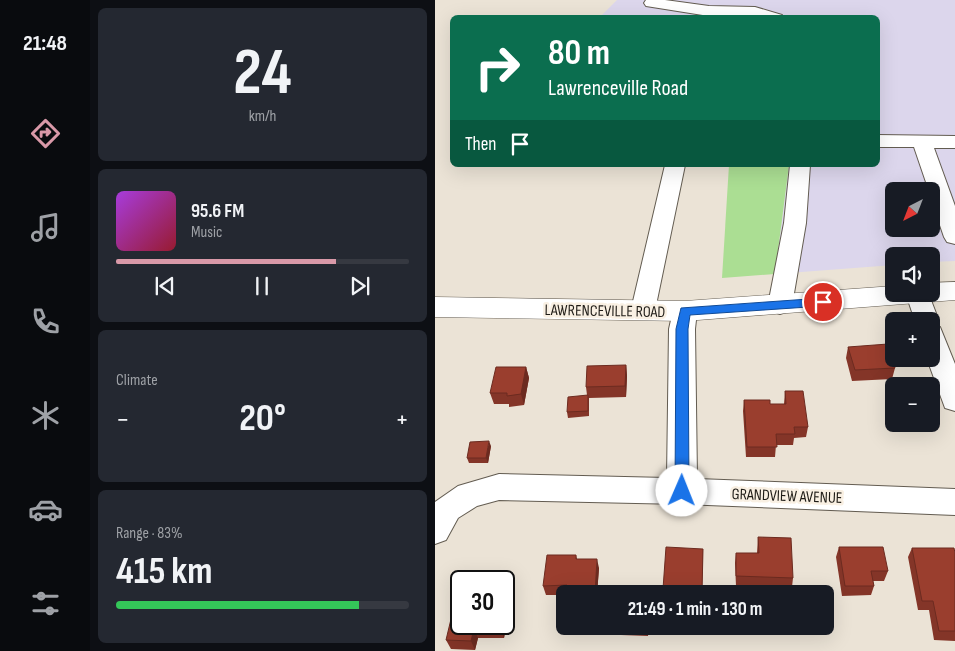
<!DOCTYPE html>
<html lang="en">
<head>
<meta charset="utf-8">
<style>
  body { margin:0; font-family:"Sofia Sans Condensed",sans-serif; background:#242831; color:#f1f3f6; height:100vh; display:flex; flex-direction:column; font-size:19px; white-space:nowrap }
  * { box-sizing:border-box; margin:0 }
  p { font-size:16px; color:#9ea1a6 }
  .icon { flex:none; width:28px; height:28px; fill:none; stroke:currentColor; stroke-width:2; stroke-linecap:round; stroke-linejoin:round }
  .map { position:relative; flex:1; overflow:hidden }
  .side { display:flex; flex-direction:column; gap:8px; padding:8px; background:#0d0f14; width:345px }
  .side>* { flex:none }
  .banner { position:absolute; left:15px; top:15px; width:430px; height:152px; border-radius:8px; box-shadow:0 5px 20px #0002; background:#0b6e4f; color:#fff; overflow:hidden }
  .needle { width:32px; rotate:222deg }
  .fabs { position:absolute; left:450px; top:182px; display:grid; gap:10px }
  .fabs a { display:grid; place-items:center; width:55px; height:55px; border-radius:8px; background:#171b24; box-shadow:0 5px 20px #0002; font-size:25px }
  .speed { position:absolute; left:15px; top:570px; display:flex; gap:10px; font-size:25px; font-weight:700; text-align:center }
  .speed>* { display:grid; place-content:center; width:65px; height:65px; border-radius:50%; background:#171b24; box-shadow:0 5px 20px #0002; line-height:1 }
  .speed .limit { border:2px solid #111; border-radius:8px; background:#fff; color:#111 }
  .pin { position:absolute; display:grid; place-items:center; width:42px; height:42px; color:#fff; margin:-21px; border:2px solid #fff; border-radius:50%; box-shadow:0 1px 5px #0007 }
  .me { position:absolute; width:55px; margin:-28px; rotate:1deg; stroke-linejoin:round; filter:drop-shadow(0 0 4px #0008) }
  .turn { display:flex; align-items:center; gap:18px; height:105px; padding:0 15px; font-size:22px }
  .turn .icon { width:65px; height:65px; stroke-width:2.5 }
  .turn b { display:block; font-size:35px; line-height:42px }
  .then { display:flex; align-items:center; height:48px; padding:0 15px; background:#0003; gap:10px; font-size:19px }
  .big { font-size:38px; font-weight:700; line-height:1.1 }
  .side .tile { flex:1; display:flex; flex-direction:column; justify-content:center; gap:8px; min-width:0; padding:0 18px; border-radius:8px; background:#242831 }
  .side .dial { align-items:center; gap:0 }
  .dial b { font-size:65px; line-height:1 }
  .song { display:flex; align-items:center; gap:15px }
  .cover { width:60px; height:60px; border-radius:8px; background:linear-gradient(135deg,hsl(280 70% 55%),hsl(350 70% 35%)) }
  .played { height:5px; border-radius:2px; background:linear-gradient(90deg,#d999a8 75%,#363941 75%) }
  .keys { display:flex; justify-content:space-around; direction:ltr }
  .heat { display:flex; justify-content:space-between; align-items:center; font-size:28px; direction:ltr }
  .charge { height:8px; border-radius:4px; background:linear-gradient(90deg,#34c759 83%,#363941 0) }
  .trip { position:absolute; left:121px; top:585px; width:278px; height:50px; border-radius:8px; background:#171b24; box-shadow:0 5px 20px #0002; font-weight:700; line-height:50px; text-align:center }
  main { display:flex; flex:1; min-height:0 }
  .tabs { display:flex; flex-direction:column; width:90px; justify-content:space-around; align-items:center; background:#090b0e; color:#9ea1a6 }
  .tabs .icon { width:35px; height:35px }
  .tabs .current { color:#d999a8 }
  .tabs b { font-size:22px; color:#f1f3f6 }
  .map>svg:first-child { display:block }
  .education { fill:#dcd6ec; fill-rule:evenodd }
  .green { fill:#abde93 }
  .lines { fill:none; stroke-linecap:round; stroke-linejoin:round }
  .minor-casing { stroke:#635c51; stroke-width:2 }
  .highway-casing { stroke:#635c51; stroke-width:1 }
  .minor { fill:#fff; fill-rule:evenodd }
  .highway { fill:#fff; fill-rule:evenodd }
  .wall { fill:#843528 }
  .shaded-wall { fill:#6c2b20 }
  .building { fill:#9a3e2e; stroke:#6c2b20 }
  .route { fill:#1a73e8; stroke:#114b97 }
  .labels { text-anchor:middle; stroke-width:5; stroke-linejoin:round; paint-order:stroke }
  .street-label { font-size:16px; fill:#1e1b16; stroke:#f9f0e3 }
</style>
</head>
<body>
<main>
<nav class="tabs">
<b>21:48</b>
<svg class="icon current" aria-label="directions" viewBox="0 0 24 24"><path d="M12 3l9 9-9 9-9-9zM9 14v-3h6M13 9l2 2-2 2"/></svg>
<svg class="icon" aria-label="music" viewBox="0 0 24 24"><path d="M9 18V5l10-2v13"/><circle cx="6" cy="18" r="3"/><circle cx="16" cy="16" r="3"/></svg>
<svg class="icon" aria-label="phone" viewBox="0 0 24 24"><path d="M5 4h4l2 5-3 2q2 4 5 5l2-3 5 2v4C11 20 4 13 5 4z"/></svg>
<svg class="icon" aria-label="climate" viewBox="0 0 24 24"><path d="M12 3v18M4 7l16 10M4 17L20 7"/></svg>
<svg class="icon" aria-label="car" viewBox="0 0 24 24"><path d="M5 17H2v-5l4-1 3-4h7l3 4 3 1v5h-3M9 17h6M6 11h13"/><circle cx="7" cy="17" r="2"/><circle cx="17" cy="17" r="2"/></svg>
<svg class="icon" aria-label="filters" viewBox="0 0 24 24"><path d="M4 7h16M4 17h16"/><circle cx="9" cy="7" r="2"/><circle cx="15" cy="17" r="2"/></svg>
</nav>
<section class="side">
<div class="tile dial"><b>24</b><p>km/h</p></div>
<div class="tile">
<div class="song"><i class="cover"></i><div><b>95.6 FM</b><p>Music</p></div></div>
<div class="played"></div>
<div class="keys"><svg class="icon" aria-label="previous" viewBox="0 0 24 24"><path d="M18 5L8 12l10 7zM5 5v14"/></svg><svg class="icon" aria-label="pause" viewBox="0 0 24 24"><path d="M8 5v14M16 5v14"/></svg><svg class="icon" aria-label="next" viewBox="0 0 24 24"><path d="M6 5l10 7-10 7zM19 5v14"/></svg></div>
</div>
<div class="tile"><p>Climate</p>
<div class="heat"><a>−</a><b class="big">20°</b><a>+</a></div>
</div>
<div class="tile"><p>Range · 83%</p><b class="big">415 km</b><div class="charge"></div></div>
</section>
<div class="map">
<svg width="520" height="651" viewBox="0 0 520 651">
  <rect width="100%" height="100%" fill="#ebe3d6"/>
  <path class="education" d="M182,0H520V261L496,262V256H459V265L340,274L354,165H442V18H164ZM459,191H496V229H459Z"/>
  <path class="green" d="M294,165H354L340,274L287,278Z"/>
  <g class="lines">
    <g class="minor-casing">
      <path id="minor" d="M211,0H230L274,6L320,7L347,15L349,18L274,16L211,6L209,3Z
        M442,135L520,136V148H499L520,206V244L512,242L509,237L496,199V191H494L479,147H442Z
        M230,165H250L220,310L217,316L208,319L199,316L196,310Z
        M355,165H375L371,223L357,305L354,311L345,314L336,311L333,305L349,223Z
        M471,294L494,295L504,321L501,326L505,327L520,364V411L510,408L492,359H496V321H480Z
        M250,302L259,305L262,311L260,329L262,479L520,489V515L247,504L64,500L42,506L23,518L11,540L0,544V502L23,486L64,474L232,478L234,329L238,311L241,305Z"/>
    </g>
    <g class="highway-casing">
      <path id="highway" d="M520,282V300L250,321L0,317V297L250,301L459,286V294H496V283Z"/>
    </g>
    <use href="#minor" class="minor"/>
    <use href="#highway" class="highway"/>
  </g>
  <path class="wall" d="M413,347L460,368L457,379L417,381L411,358Z
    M191,365L192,376L191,397L154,398V416L133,418L132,412L152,395L151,387Z
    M91,367L94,378L89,405L74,407V404H59L55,393Z
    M350,391L373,427L371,437L359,438L358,445H341L340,457H311L308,411L309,400L335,404H349Z
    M56,446L53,463H34L32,458Z
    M323,537L358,578L357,587L301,586L300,563L301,553H322Z
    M404,547L453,571L449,581H438L439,586L436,595L407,596L401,557Z
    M477,548L520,553V641L499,640L494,610H483L473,557Z
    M268,549L267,594H228V589Z
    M141,555L142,559L164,568L162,594H130V595H111L108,586Z
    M72,595L75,605L69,638H43L40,650L16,649L11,640Z
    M214,626L213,636L186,635V631Z"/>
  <path class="shaded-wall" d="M191,365L192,376L191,397L190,386Z
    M91,367L94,378L89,405L86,394Z
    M54,441L56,446L53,463L51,458Z
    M162,559L164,568L162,594H160Z
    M72,595L75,605L69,638L65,629L66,624H69V610Z
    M39,629L43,638L40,650L36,641Z"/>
  <path class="building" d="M453,344L460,368L420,370L413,347Z
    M191,365L190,386L151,387L152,366Z
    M61,367H91L86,394L72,396V393H55Z
    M350,391H368L373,427H359L360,434H341L342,447H312L309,400H335V404H351Z
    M153,395V411L132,412L133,397Z
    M54,441L51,458H32L35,442Z
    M323,537L356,538L358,578L301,576V553H324Z
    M231,547L268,549L267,591L228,589Z
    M404,547H448L453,571H436L439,586H410Z
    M477,548H519L520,553V631H504L498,601H487Z
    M112,555H141V559H162L160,594H131L132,585L108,586Z
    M22,594H26V624H66L65,629H39L36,641L11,640Z
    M69,595H72L69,610Z
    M186,626H213V631H186Z"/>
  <path class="route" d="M388,298L394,302L388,306L255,315L253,329L254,491L252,495L247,497L242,495L240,491L241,329L246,308Z"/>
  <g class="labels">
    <g class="street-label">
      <text transform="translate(170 310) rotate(1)" y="6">LAWRENCEVILLE ROAD</text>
      <text transform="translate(352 495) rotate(2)" y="6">GRANDVIEW AVENUE</text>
    </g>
  </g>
</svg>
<div class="fabs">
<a><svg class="needle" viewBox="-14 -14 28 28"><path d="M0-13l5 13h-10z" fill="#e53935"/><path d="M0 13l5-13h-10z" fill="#9ea1a6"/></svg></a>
<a><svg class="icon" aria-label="sound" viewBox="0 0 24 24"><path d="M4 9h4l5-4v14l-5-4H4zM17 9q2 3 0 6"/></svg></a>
<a>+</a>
<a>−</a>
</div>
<div class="speed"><div class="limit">30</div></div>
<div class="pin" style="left:388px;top:302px;background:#d93025"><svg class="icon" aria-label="arrive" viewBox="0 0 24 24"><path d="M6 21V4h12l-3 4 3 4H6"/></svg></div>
<svg class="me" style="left:247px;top:491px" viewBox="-20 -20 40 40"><circle r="19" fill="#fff"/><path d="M0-13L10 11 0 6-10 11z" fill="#1a73e8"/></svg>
<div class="trip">21:49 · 1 min · 130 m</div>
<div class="banner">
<div class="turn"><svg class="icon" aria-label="right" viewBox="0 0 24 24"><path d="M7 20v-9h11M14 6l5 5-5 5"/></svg><div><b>80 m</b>Lawrenceville Road</div></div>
<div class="then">Then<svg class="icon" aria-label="arrive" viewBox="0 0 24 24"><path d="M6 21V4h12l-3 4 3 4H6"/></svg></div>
</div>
</div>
</main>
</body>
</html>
